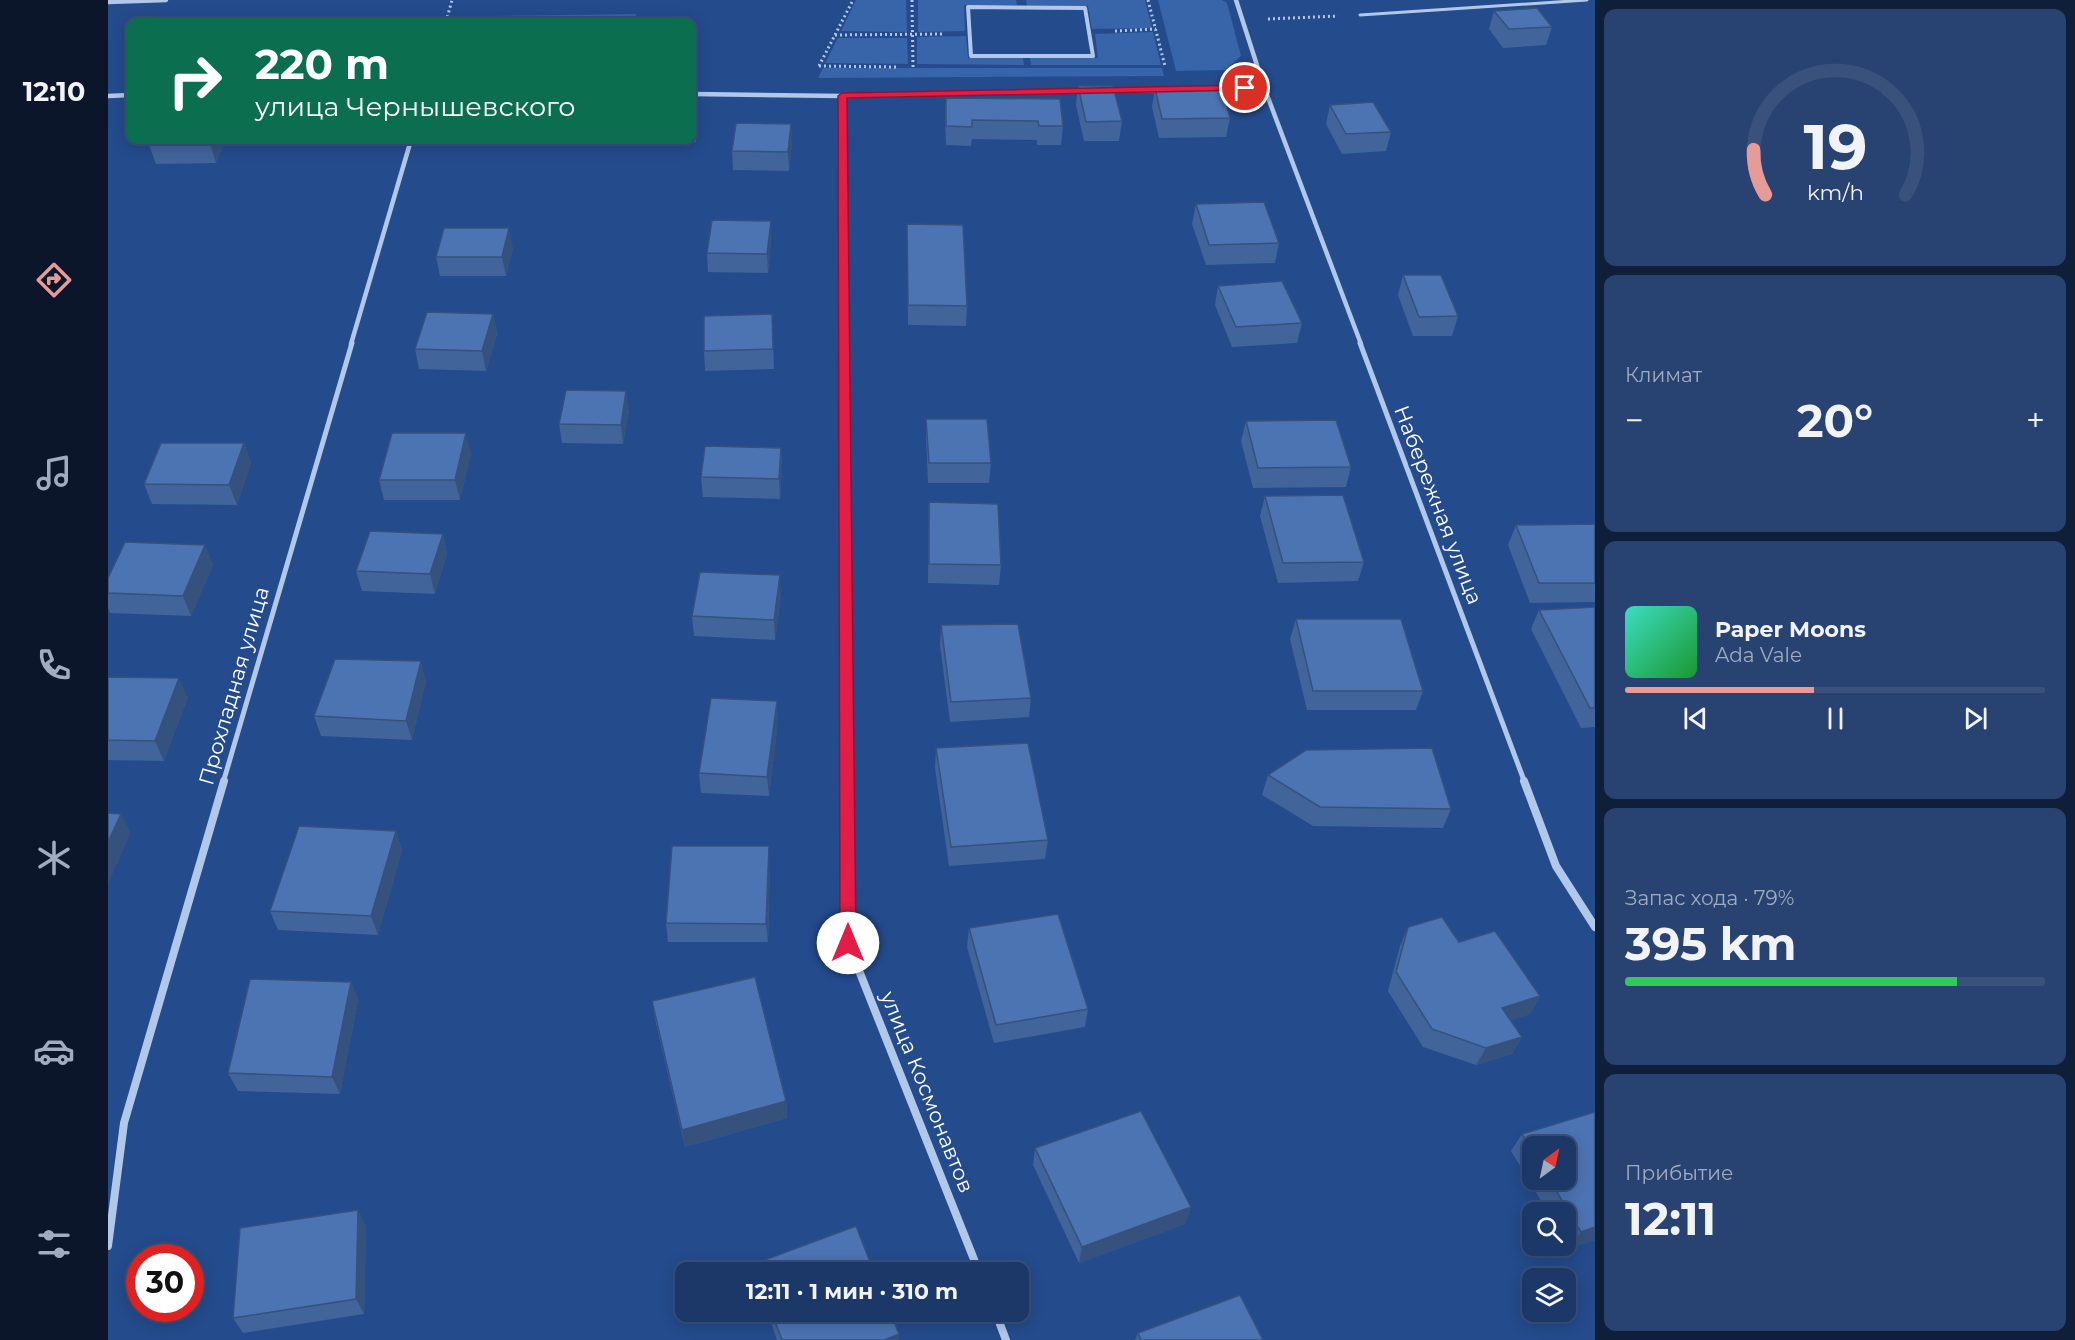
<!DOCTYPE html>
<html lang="ru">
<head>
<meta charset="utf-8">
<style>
  body { margin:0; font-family:Montserrat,sans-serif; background:#284371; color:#f1f3f6; height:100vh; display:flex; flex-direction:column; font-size:22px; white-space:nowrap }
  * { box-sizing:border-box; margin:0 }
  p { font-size:20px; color:#a0acc0 }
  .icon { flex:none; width:33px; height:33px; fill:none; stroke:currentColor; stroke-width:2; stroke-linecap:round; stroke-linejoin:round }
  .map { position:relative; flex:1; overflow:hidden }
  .details { display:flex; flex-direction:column; gap:9px; padding:9px; background:#0f1f3a; width:480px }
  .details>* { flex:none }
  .top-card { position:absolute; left:18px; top:18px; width:570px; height:126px; border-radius:12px; box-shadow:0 3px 15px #0003,0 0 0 2px #39527d; background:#0b6e4f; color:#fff; overflow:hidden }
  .needle { width:39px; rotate:33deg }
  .tools { position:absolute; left:1414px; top:1136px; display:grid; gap:12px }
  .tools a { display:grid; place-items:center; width:54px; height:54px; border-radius:12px; background:#1b3869; box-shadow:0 3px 15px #0003,0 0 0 2px #39527d; font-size:30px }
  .speed { position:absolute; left:18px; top:1244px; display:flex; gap:12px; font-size:30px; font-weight:700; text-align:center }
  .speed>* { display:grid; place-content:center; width:78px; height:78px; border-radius:50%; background:#1b3869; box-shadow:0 3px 15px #0003,0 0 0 2px #39527d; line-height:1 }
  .speed .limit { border:9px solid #d22; background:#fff; color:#111 }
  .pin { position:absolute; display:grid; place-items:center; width:51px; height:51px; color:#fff; margin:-26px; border:3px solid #fff; border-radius:50%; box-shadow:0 2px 6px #0007 }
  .me { position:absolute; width:66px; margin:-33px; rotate:0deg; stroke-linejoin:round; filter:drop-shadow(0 0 4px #0008) }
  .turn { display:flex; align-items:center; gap:21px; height:126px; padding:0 30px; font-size:27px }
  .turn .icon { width:78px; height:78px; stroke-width:2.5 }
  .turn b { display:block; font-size:42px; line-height:51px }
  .big { font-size:45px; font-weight:700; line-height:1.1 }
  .details .tile { flex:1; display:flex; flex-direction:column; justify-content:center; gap:9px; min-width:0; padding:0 21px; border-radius:12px; background:#284371 }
  .details .dial { align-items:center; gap:0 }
  .dial svg { height:156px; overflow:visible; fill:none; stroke:#39527d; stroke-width:7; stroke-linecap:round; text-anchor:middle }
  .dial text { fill:#f1f3f6; stroke:none }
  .song { display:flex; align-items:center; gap:18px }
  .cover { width:72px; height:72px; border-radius:9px; background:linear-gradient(135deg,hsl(170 70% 55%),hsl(130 70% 35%)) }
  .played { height:6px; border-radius:3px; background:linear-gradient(90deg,#e69b98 45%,#39527d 45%) }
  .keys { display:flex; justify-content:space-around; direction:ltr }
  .heat { display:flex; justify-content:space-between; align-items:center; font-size:33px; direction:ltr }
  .charge { height:9px; border-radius:4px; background:linear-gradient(90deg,#34c759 79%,#39527d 0) }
  .trip { position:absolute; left:567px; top:1262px; width:354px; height:60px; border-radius:12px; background:#1b3869; box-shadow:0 3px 15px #0003,0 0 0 2px #39527d; font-weight:700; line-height:60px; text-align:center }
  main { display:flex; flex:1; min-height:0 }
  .tab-bar { display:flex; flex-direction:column; width:108px; justify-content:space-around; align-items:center; background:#0b162a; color:#a0acc0 }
  .tab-bar .icon { width:42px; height:42px }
  .tab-bar .selected { color:#e69b98 }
  .tab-bar b { font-size:27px; color:#f1f3f6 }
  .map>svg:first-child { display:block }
  .green { fill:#3864a9 }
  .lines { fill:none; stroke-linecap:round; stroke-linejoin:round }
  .path { stroke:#b2c8eb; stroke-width:3; stroke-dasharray:2 3; stroke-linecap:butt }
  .service { stroke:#b2c8eb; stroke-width:3 }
  .pedestrian { stroke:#b2c8eb; stroke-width:4 }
  .minor-far2 { stroke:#b2c8eb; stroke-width:4.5 }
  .minor-far1 { stroke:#b2c8eb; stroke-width:5 }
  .minor { stroke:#b2c8eb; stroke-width:8 }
  .wall { fill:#41649a; fill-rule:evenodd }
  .shaded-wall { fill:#35517d }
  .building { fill:#4c74b3; stroke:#35517d; stroke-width:1.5 }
  .route { fill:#e11d48; stroke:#92132f; stroke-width:1.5 }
  .labels { text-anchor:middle; stroke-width:4.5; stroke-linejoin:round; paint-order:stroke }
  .street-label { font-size:21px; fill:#fff; stroke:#244b8c }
</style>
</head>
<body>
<main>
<nav class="tab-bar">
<b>12:10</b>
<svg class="icon selected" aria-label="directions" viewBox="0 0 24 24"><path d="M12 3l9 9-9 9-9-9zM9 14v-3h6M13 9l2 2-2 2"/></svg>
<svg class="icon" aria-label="music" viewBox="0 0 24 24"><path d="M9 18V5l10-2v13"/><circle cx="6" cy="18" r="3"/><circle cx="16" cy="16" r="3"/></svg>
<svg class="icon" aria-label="phone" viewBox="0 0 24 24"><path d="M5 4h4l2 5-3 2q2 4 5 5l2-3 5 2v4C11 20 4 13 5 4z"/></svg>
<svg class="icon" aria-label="climate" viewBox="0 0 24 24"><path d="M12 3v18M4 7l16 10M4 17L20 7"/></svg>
<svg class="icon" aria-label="car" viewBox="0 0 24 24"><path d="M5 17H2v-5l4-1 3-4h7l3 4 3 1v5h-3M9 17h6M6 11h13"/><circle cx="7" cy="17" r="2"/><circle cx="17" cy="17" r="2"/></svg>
<svg class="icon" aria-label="filters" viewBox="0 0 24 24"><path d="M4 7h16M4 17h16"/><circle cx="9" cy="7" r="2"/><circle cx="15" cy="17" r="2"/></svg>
</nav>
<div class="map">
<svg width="1487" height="1340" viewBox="0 0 1487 1340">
  <rect width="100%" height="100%" fill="#244b8c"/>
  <path class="green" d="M748,0H798L799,32L733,31Z
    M810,0H908L909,5H856L857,31L810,32Z
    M918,0H1037L1044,28L984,29L980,6H919Z
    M1050,0H1114L1119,3L1133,56L1117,70L1068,71Z
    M528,14L527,22H372L373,16Z
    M1045,32L1053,65H923L922,58H990L987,34Z
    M858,36L860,58H915L916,65L809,64V37Z
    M730,38H799L800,64L717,63Z
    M715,68H1054L1056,76L710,78Z"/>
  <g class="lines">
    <path class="path" d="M804,0L805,67
      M1040,0L1057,66
      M1160,19L1230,16
      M338,22L344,0
      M1007,31L1048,29
      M727,35L837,34
      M711,66L789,67
      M711,66L745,0"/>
    <path class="service" d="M1252,15L1479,0"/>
    <path class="pedestrian" d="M860,7L977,8L985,56H863Z"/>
    <path class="minor-far2" d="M1128,0L1156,87L1253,344
      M0,2L58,0
      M1106,89L1156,87
      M998,91L1054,90
      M584,94L734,96L976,91
      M0,96L22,95
      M734,96L736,344
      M243,344L303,140"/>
    <path class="minor-far1" d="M736,343L739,783
      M1252,343L1417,783
      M115,783L244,343"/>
    <path class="minor" d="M739,781L740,943L871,1272
      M1416,781L1448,866L1487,927
      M0,1246L16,1123L116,781
      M887,1311L898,1340"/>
  </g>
  <path class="wall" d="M1386,11L1444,27L1438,45L1395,48L1381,29Z
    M970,86L1014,121L1011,141H976L968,105Z
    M1047,88L1122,118L1118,137L1051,138L1044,107Z
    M584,98L588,117V142L493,145V140H584Z
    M838,98L955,126L953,145H929V140L864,139L863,146L838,145L837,117Z
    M1222,105L1283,132L1278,151L1234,154L1218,124Z
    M117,140L108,163L48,164L41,145Z
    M356,140H420L419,143L356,142Z
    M684,143L681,171L625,170L624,151Z
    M1088,204L1171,243L1167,263L1098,265L1084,224Z
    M663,221V240L660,273L600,272L599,253Z
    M799,224L859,306L858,326L800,325Z
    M405,248L398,276H332L328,257Z
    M1295,275L1350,316L1344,336H1305L1290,295Z
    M1110,286L1194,323L1189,343L1124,347L1107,305Z
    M385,314L389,334L378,371L311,369L307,349Z
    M664,314L666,369L597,371L596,351Z
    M521,410L515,444L454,443L451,424Z
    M818,419L883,463L881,483H820L818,439Z
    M1138,421L1243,467L1238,487L1145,488L1133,441Z
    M136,443L143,463L129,505L44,504L36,484Z
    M673,448L674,468L672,499L595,497L593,477Z
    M363,453L352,500H276L271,480Z
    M1157,496L1256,562L1250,581L1170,583L1152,516Z
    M821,502L893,565L891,585L820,583Z
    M1487,524V602L1422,603L1400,545L1408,525Z
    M335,534L339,554L327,594L254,591L248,571Z
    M97,545L105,565L83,616L2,613L0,608V578Z
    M673,595L667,640L586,636L584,616Z
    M1487,607V727L1473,728L1423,629L1431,610Z
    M1188,619L1315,691L1308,710H1199L1182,639Z
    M833,625L923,698L921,717L842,722L832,645Z
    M0,677L80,697L56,761L0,760Z
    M318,681L304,740L213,736L206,716Z
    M670,721L661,796L593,793L591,773Z
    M828,748L940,840L937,859L841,866L827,768Z
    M1160,775L1343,809L1335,828L1205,826L1154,795Z
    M288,831L294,850L270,935L170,930L162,911Z
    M662,865L660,942H560L558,923Z
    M1300,927L1351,942L1432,996L1422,1014L1403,1020L1414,1037L1404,1054L1368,1065L1315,1047L1280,991L1292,946Z
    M861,928L980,1009L977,1027L886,1043L859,947Z
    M243,982L250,1000L232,1094L130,1091L120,1073Z
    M544,1001L678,1101L679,1118L577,1147L547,1019Z
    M1487,1112V1240L1462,1248L1458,1242V1212H1440L1403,1151L1414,1134ZM1425,1146H1458V1179H1425Z
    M927,1148L1083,1207L1077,1224L971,1263L925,1165Z
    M250,1210L258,1227L256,1314L135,1333L125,1318Z
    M659,1311H782L791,1340H669Z
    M1030,1333L1155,1340H1027Z"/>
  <path class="shaded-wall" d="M586,98L588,117V142L587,123Z
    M683,124L684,143L681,171L680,152Z
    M104,140H117L108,163L102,143Z
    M663,221V240L660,273L659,254Z
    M401,228L405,248L398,276L394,257Z
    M385,314L389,334L378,371L374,351Z
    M518,391L521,410L515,444L513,425Z
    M358,433L363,453L352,500L347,480Z
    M136,443L143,463L129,505L121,485Z
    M673,448L674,468L672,499L671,479Z
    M335,534L339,554L327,594L322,574Z
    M97,545L105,565L83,616L75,596Z
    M672,575L673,595L667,640L666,620Z
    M313,661L318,681L304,740L298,721Z
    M71,678L80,697L56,761L47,741Z
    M669,701L670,721L661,796L659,777Z
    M13,814L23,833L0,884V842Z
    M288,831L294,850L270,935L263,916Z
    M661,846L662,865L660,942L658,924Z
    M243,982L250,1000L232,1094L224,1077Z
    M1432,996L1422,1014L1385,1026L1394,1008Z
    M1414,1037L1404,1054L1368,1065L1378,1048Z
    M678,1101L679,1118L577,1147L574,1130Z
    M1083,1207L1077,1224L971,1263L974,1247Z
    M250,1210L258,1227L256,1314L248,1299Z
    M1487,1227V1240L1462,1248L1473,1232Z
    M791,1334V1340H776Z"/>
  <path class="building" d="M1429,8L1444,27L1401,29L1386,11Z
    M970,86H1005L1014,121L978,122Z
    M1047,88H1114L1122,118L1054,119Z
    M584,98H586L587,123H584Z
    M838,98L952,99L955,126H931L930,121L864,120V127L838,126Z
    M1265,102L1283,132L1238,134L1222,105Z
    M628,123L683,124L680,152L624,151Z
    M43,140H104L102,143L41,145Z
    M1156,202L1171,243L1101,245L1088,204Z
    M604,220L663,221L659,254L599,253Z
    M799,224L855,225L859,306L800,305Z
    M336,228H401L394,257H328Z
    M1295,275H1333L1350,316L1311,317Z
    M1174,281L1194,323L1128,327L1110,286Z
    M319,312L385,314L374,351L307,349Z
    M664,314L665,349L596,351V316Z
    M458,390L518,391L513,425L451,424Z
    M818,419H879L883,463H821Z
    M1228,420L1243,467L1150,468L1138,421Z
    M284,433H358L347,480H271Z
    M53,443H136L121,485L36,484Z
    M597,446L673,448L671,479L593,477Z
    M1235,495L1256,562L1175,563L1157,496Z
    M821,502L890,504L893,565L821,564Z
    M1487,524V583H1431L1408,525Z
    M262,531L335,534L322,574L248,571Z
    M17,542L97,545L75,596L0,593V578Z
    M592,572L672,575L666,620L584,616Z
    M1487,607V708H1482L1431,610Z
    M1188,619H1293L1315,691H1205Z
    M910,624L923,698L843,702L833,625Z
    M227,659L313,661L298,721L206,716Z
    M0,677L71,678L47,741L0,740Z
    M603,698L669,701L659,777L591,773Z
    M920,743L940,840L843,847L828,748Z
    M1324,748L1343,809L1212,807L1160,775L1198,750Z
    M0,813L13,814L0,842Z
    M191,826L288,831L263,916L162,911Z
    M564,846H661L658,924L558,923Z
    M950,914L980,1009L888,1025L861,928Z
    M1334,917L1351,942L1387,931L1432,996L1394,1008L1414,1037L1378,1048L1324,1029L1288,972L1300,927Z
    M647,977L678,1101L574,1130L544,1001Z
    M142,979L243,982L224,1077L120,1073Z
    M1033,1111L1083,1207L974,1247L927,1148Z
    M1487,1112V1227L1473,1232L1441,1179H1458V1146H1425V1153L1414,1134Z
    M250,1210L248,1299L125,1318L132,1228Z
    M748,1226L766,1272H649L646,1264Z
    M1132,1295L1155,1340H1033L1030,1333Z
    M663,1311H782L791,1334L776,1340H674Z"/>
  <path class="route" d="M1137,85L1141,88L1140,90L739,98L748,943L745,947L740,949L734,947L732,943L730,96L734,93Z"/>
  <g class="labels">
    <g class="street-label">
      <text transform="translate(1330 505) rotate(69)" y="7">Набережная улица</text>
      <text transform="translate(126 686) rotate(-74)" y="7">Прохладная улица</text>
      <text transform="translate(819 1092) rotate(68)" y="7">улица Космонавтов</text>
    </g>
  </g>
</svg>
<div class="tools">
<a><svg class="needle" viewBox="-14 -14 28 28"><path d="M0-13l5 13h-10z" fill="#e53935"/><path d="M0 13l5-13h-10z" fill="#a0acc0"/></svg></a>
<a><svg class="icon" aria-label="search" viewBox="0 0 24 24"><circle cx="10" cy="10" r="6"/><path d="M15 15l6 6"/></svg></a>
<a><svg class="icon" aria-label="layers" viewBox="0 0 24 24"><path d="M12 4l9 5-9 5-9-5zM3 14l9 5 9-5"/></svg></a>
</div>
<div class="speed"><div class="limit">30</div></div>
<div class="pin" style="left:1137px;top:88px;background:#d93025"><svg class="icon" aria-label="arrive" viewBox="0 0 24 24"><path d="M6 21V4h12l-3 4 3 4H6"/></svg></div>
<svg class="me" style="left:740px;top:943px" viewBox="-20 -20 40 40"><circle r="19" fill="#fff"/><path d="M0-13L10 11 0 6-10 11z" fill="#e11d48"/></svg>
<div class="trip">12:11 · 1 мин · 310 m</div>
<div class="top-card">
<div class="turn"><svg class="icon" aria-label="right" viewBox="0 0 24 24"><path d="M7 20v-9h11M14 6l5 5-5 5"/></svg><div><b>220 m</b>улица Чернышевского</div></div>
</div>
</div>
<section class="details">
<div class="tile dial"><svg viewBox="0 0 100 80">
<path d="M14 69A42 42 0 1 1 86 69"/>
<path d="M14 69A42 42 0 0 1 8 46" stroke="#e69b98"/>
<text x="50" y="56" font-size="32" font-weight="700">19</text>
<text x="50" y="72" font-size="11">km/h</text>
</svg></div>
<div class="tile"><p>Климат</p>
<div class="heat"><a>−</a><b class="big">20°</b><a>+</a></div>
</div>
<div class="tile">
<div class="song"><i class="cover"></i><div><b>Paper Moons</b><p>Ada Vale</p></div></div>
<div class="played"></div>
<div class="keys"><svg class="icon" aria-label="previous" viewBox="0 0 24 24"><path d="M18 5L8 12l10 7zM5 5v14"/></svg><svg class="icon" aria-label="pause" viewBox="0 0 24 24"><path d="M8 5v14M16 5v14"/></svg><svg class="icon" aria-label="next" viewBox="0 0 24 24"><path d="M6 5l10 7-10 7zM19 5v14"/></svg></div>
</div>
<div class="tile"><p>Запас хода · 79%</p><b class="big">395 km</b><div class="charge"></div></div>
<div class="tile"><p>Прибытие</p><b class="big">12:11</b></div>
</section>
</main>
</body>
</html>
